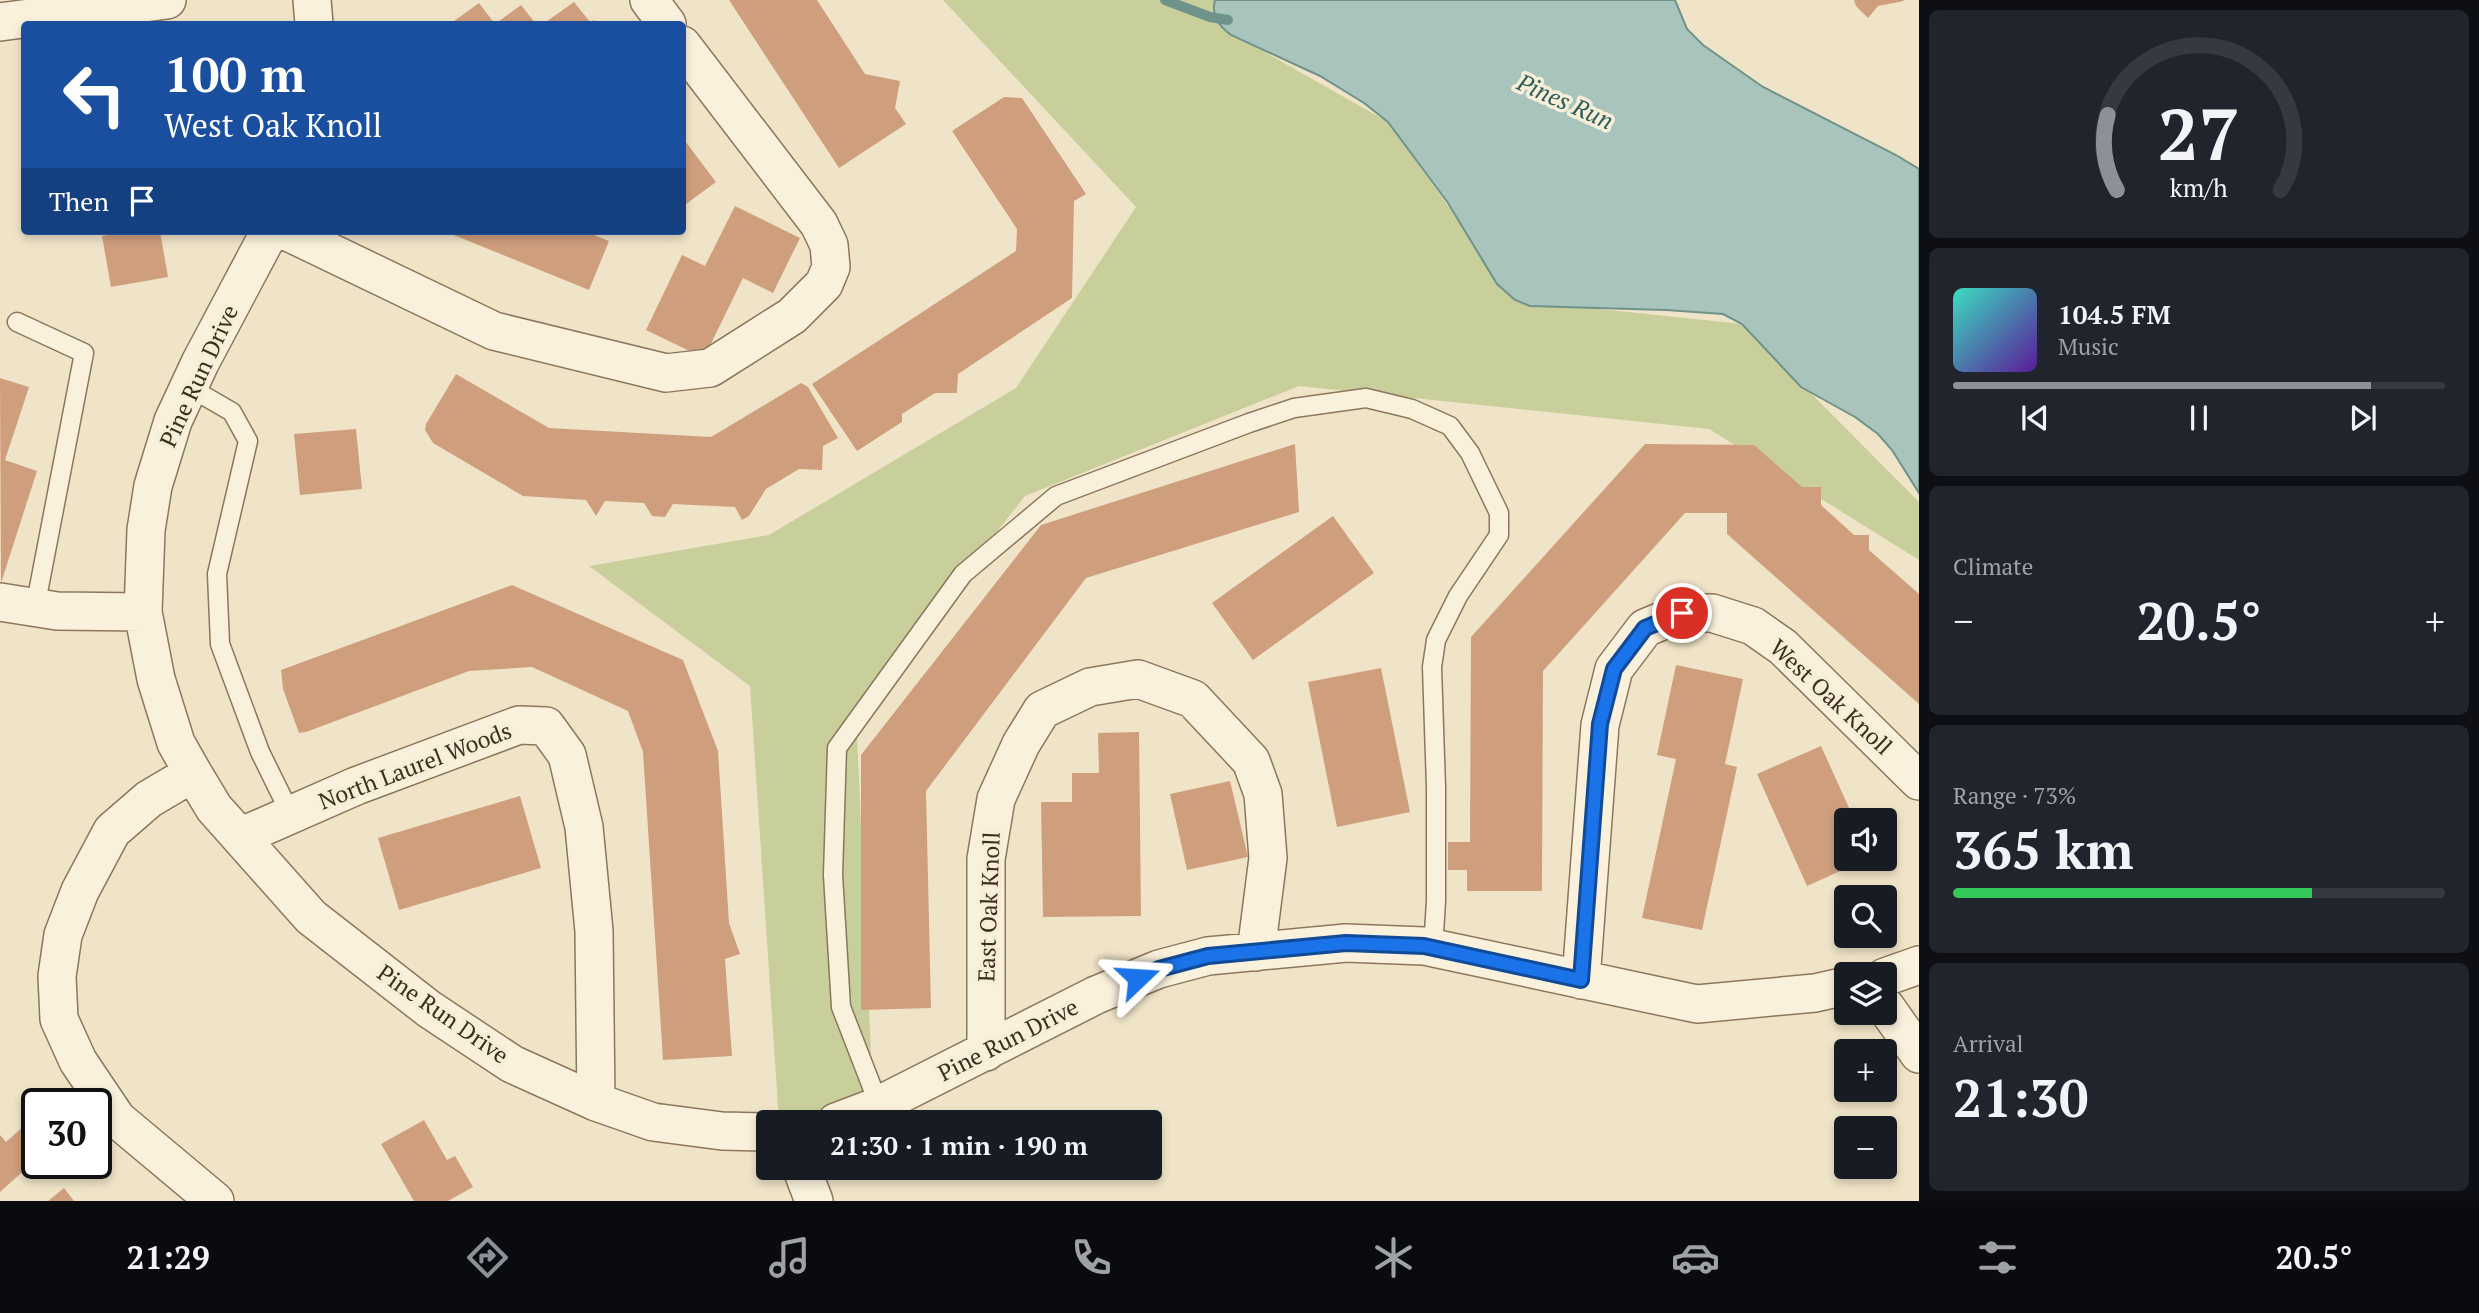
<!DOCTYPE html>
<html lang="en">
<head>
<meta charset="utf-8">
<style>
  body { margin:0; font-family:"PT Serif",serif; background:#20242c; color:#f1f3f6; height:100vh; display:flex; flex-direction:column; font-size:26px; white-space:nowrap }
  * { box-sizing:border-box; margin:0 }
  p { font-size:23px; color:#9ea1a6 }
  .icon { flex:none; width:38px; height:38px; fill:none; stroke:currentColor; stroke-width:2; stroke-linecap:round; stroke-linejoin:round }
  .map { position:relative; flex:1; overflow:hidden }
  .drawer { display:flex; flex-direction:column; gap:10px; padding:10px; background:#0d0f14; width:560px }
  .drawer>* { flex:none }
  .top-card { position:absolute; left:21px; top:21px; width:665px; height:214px; border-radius:7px; box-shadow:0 4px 10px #0003; background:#1a4fa0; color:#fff; overflow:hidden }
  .fabs { position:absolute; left:1834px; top:808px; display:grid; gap:14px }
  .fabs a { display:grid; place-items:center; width:63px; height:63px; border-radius:7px; background:#171b24; box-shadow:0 4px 10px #0003; font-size:35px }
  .speed { position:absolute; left:21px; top:1088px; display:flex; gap:14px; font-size:35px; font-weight:700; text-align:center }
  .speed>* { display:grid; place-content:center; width:91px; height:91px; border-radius:50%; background:#171b24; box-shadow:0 4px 10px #0003; line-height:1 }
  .speed .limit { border:4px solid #111; border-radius:10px; background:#fff; color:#111 }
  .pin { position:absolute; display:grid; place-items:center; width:60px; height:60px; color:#fff; margin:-30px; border:4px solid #fff; border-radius:50%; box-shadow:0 2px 7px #0007 }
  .me { position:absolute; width:77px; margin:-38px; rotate:70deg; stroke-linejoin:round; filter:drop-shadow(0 0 5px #0008) }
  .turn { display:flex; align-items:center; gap:24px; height:147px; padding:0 28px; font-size:32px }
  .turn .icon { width:91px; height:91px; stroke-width:2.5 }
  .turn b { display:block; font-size:49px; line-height:60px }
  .then { display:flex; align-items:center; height:66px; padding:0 28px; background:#0003; gap:14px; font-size:26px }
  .big { font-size:52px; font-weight:800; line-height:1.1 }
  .drawer .tile { flex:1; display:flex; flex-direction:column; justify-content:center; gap:10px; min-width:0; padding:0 24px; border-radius:10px; background:#20242c }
  .drawer .dial { align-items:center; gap:0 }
  .dial svg { height:182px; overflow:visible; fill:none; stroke:#363941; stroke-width:7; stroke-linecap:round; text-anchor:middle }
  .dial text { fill:#f1f3f6; stroke:none }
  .song { display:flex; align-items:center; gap:21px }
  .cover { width:84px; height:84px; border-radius:10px; background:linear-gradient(135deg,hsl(170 70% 55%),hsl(270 70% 35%)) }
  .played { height:7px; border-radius:4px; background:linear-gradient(90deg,#8c9099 85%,#363941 85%) }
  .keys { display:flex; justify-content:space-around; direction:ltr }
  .heat { display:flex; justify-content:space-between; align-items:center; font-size:38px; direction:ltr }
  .charge { height:10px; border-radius:5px; background:linear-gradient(90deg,#34c759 73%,#363941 0) }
  .trip { position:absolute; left:756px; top:1110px; width:406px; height:70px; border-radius:7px; background:#171b24; box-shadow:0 4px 10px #0003; font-weight:800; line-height:70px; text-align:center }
  .dock { display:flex; height:112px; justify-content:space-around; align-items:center; background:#090b0e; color:#9ea1a6 }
  .dock .icon { width:49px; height:49px }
  .dock .current { color:#8c9099 }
  .dock b { font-size:32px; color:#f1f3f6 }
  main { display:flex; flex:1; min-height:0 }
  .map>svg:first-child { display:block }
  .green { fill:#c9cf9b }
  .water { fill:#a9c4bc; stroke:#6f938a; stroke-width:2 }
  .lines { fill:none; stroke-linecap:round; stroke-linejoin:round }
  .stream { stroke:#6f938a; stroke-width:10 }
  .building { fill:#cf9f7d }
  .lane-casing { stroke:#8d765c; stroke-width:21 }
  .street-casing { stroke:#8d765c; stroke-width:40 }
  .lane { stroke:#faf1dc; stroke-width:18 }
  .street { stroke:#faf1dc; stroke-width:37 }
  .route-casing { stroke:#114b97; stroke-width:18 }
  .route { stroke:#1a73e8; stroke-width:12 }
  .labels { text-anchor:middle; stroke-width:7; stroke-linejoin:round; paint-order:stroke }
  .street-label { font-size:23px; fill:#3d2e20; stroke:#f7eed8 }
  .water-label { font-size:24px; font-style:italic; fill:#2f5d5a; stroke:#f7eed8 }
</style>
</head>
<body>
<main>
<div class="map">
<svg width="1919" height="1201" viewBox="0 0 1919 1201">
  <rect width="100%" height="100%" fill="#f0e4c8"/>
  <path class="green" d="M943,0H1272L1219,26L1388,122L1515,300L1742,324L1919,502V560L1709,429L1299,386L1025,496L856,711L873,1100L779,1122L750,686L589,566L769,535L1016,388L1136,207Z"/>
  <path class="water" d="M1215,0H1675L1687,29L1703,45L1763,87L1896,155L1919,169V493L1892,450L1878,434L1855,417L1801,387L1742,324L1723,314L1666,310L1530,306L1515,300L1497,284L1448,203L1388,122L1364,103L1320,76L1231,35C1218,25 1211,16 1215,0Z"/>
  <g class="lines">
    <path class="stream" d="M1165,0L1210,17L1228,20"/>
  </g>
  <path class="building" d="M729,0H817L865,74L900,81L895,108L906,124L839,168Z
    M1854,0H1903L1904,1L1878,6L1868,18L1856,6Z
    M574,2L590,22L594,20L597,24H543Z
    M479,3L495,24H450Z
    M521,5L536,24H495Z
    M1004,97L1022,98L1086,194L1074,201L1072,298L958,374L957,393H935L902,414V422L857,451L812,384L1016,251L1017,229L952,131Z
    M682,137L716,182L682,207Z
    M735,206L800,238L773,293L743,278L704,358L646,330L682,255L705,266Z
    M133,231H160L168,277L111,287L102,236Z
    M444,231H584L609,241L589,290Z
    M456,374L549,428L711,437L801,383L808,387L838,438L823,446L822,470L799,469L766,489L749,516L742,520L735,507L673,504L665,517L652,516L644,503L605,501L596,516L586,500L523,496L433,443L425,430L426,424Z
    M0,378L29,387L5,460L37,471L1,583Z
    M356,429L362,489L300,495L294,434Z
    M1295,444L1299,512L1086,578L926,791L931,1008L861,1010V755L1041,525Z
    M1645,444L1754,445L1802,487H1821V505L1854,535H1869V550L1919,594V704L1727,534V513H1685L1543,671L1542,891H1467V870H1448V842H1470L1471,637Z
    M1333,516L1374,573L1253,660L1212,603Z
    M512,585L683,660L718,751L729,923L740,954L725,959L732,1056L663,1060L643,752L628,711L532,667L469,671L306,732L299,733L283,689L281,670Z
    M1676,665L1743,679L1725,764L1737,767L1702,930L1642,918L1676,759L1657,755Z
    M1381,668L1410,812L1337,827L1308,682Z
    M1139,732L1141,916L1043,917L1041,802H1072V773H1099L1098,733Z
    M1821,746L1855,821H1846V859H1867L1807,886L1757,774Z
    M1230,781L1248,857L1187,870L1170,794Z
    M520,796L541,868L399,910L378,838Z
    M424,1120L447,1160L455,1156L473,1187L448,1201H414L381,1144Z
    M25,1125L37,1138V1159L0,1192V1135L6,1142Z
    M64,1188L74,1201H48Z"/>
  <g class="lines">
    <g class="lane-casing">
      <path id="lane" d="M17,322L84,353L35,608
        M189,387L232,412L248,441L217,574L220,644L260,752L291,815
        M879,1105L841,1007L833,875L837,748L963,574L1056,496L1249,423L1294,408L1366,398L1412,409L1450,426L1470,453L1499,513V535L1458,596L1436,640L1432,667L1436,787V901L1433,949"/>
    </g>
    <g class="street-casing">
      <path id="street" d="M312,0L314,24
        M649,0L667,24
        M0,22L167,0
        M270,231L200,363L173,421L153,486L146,530L143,612L156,679L176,743L193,773L214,808L311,917L429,1009L512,1064L596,1102L653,1122L722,1131L768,1132
        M286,231L494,331L666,373L710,368L792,316L824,284L831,267L829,245L819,224L682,45
        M0,602L57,611L143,612
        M193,773L149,799L112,831L80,891L63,935L57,976L59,1019L78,1061L117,1119L215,1201
        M240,837L356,786L519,725L546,726L567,755L584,827L594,931L596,1102
        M1885,977L1919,965
        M1581,980L1600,725L1614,669L1645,628L1681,613H1712L1753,626L1783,647L1919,781
        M1885,1006L1919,1054
        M986,1052V859L996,799L1021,744L1042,710L1090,687L1138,679L1193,699L1251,761L1263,794L1268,858L1256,952
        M836,1122L873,1108L1096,995L1159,969L1208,956L1346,943L1424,946L1697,1004L1815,993L1846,986
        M801,1167L814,1201"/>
    </g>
    <use href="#lane" class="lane"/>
    <use href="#street" class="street"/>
  </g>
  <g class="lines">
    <g class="route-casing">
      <path id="route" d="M1138,978L1159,969L1208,956L1346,943L1424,946L1581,980L1600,724L1614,669L1645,628L1682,613"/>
    </g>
    <use href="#route" class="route"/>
  </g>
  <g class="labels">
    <g class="street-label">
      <text transform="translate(199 376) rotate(-65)" y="8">Pine Run Drive</text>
      <text transform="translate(1831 697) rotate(43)" y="8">West Oak Knoll</text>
      <text transform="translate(415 766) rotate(-21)" y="8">North Laurel Woods</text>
      <text transform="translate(989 907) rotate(-88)" y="8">East Oak Knoll</text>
      <text transform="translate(443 1014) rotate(35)" y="8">Pine Run Drive</text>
      <text transform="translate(1008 1040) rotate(-27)" y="8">Pine Run Drive</text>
    </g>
    <g class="water-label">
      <text transform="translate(1565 102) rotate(24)" y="8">Pines Run</text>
    </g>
  </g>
</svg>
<div class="fabs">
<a><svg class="icon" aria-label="sound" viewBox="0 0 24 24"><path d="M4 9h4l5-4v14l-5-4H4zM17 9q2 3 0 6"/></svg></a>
<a><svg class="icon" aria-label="search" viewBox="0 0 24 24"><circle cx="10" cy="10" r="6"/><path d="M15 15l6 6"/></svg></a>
<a><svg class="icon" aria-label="layers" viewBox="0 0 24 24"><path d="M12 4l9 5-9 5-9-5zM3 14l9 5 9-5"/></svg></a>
<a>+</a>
<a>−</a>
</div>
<div class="speed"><div class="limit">30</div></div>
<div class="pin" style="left:1682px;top:613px;background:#d93025"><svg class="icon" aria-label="arrive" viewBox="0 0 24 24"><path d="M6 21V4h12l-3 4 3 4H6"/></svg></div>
<svg class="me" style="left:1138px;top:978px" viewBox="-20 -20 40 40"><path d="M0-17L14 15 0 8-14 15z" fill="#1a73e8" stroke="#fff" stroke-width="4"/></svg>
<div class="trip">21:30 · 1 min · 190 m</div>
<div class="top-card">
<div class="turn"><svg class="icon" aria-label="left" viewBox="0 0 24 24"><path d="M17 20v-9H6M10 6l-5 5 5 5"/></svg><div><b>100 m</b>West Oak Knoll</div></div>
<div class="then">Then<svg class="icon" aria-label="arrive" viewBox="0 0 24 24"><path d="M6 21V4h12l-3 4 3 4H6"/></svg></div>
</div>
</div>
<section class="drawer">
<div class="tile dial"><svg viewBox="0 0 100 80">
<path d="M14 69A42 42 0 1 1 86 69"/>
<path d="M14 69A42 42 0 0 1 10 36" stroke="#8c9099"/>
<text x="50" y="56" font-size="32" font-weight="700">27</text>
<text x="50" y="72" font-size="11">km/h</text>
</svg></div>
<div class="tile">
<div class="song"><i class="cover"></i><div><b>104.5 FM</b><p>Music</p></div></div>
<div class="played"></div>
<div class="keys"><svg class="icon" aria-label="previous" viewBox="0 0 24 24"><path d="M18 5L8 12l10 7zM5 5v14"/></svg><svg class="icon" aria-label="pause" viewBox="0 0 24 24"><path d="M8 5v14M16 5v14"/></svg><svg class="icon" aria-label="next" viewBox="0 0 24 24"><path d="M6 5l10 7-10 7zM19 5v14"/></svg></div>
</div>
<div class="tile"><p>Climate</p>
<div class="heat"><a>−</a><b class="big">20.5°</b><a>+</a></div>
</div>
<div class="tile"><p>Range · 73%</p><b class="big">365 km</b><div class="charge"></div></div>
<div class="tile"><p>Arrival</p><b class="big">21:30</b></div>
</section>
</main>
<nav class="dock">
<b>21:29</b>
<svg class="icon current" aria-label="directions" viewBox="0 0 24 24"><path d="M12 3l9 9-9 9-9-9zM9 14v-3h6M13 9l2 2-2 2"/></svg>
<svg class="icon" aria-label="music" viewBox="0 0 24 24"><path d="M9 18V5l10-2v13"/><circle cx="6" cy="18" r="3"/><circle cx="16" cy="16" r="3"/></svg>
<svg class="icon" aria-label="phone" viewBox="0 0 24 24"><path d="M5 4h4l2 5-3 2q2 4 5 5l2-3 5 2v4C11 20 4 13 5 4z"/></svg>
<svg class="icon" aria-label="climate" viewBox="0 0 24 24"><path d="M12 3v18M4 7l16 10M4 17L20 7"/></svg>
<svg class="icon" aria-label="car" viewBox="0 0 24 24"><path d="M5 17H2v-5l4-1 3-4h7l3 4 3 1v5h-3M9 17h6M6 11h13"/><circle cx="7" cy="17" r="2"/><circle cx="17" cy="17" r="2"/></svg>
<svg class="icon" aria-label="filters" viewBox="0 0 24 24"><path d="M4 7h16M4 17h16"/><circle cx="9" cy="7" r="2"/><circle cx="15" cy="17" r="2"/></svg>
<b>20.5°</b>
</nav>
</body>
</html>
